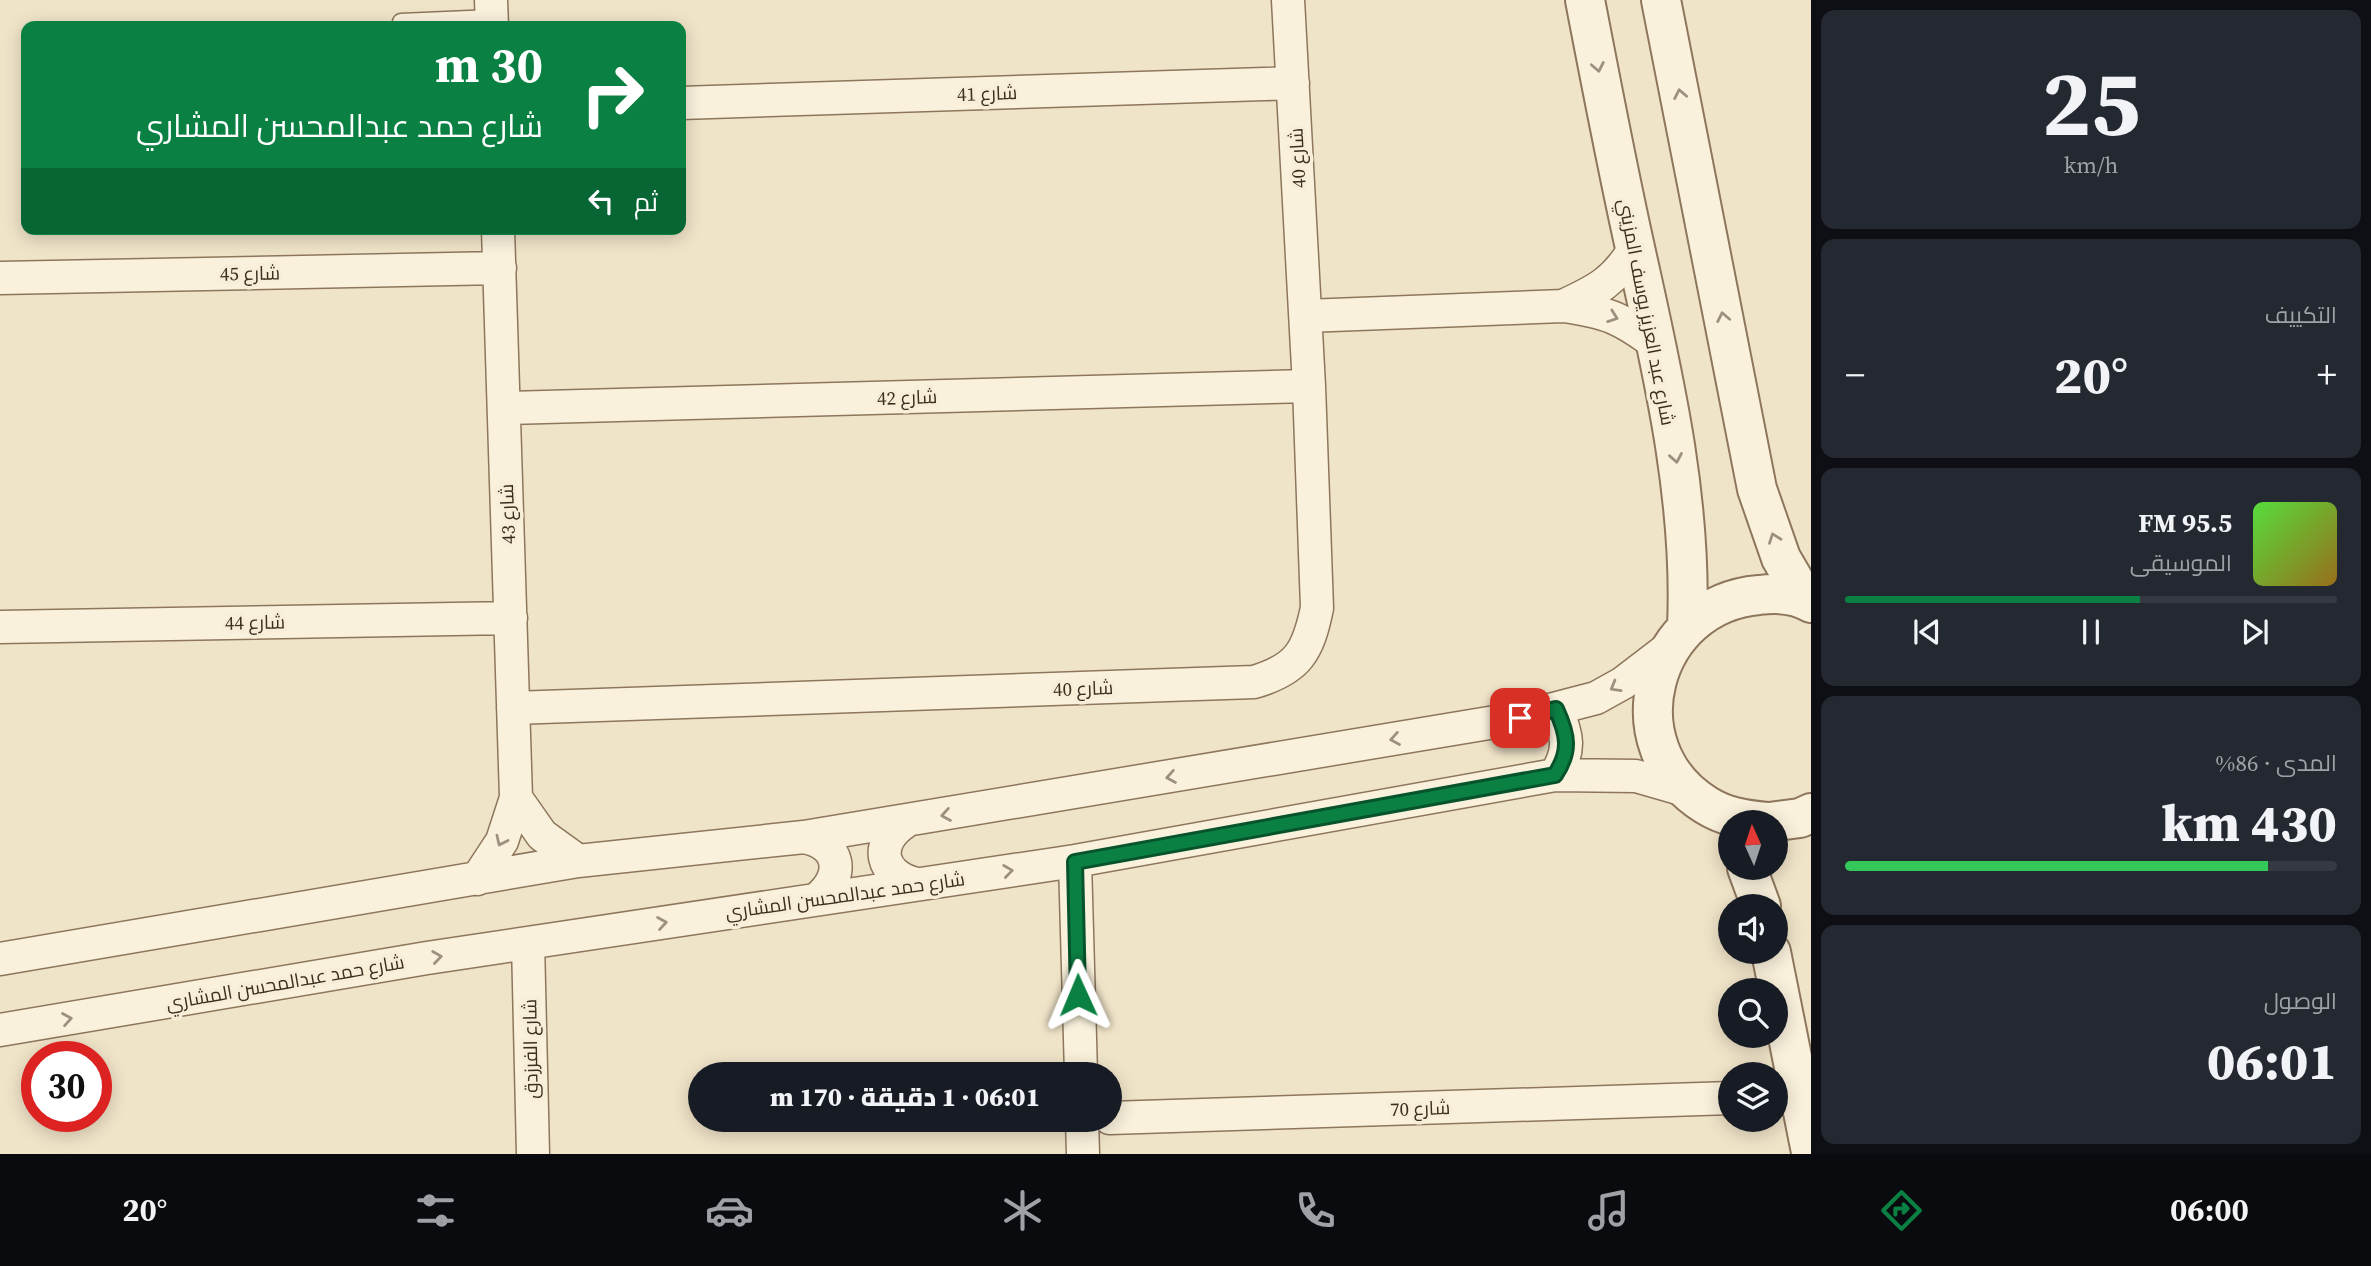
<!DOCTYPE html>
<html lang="ar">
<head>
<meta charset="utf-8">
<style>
  body { margin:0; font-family:"Source Serif 4",Cairo,serif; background:#242831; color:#f1f3f6; direction:rtl; height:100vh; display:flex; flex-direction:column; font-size:26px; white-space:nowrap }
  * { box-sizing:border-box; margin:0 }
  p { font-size:23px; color:#9ea1a6 }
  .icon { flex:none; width:38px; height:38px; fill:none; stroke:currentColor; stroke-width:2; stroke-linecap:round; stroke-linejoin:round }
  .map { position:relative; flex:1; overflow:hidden; direction:ltr }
  .panel { display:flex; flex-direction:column; gap:10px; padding:10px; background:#0d0f14; width:560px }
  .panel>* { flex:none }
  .hud { position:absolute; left:21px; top:21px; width:665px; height:214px; border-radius:14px; box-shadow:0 4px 18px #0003; direction:rtl; background:#0b8043; color:#fff; overflow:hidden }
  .needle { width:46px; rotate:357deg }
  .tools { position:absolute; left:1718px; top:810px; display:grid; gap:14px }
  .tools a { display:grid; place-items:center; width:70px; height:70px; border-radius:50%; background:#171b24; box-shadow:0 4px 18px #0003; font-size:35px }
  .speed { position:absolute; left:21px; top:1041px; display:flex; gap:14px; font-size:35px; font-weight:700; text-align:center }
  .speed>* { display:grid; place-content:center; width:91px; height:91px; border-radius:50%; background:#171b24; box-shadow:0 4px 18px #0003; line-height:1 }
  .speed .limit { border:10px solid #d22; background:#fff; color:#111 }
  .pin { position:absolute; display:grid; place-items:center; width:60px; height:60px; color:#fff; margin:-30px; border-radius:14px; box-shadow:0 4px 10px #0006 }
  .me { position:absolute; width:77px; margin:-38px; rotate:359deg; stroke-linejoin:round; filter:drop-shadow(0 0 5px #0008) }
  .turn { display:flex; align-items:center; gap:24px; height:147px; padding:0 28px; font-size:32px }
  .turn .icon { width:91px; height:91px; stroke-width:2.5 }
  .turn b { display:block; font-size:49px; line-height:60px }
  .then { display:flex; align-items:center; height:66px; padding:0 28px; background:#0003; gap:14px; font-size:26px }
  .big { font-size:52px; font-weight:800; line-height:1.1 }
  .panel .card { flex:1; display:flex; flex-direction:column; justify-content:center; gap:10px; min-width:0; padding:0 24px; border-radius:14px; background:#242831 }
  .panel .dial { align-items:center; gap:0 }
  .dial b { font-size:91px; line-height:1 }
  .song { display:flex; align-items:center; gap:21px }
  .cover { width:84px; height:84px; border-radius:10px; background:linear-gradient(135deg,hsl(110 70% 55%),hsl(40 70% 35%)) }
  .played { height:7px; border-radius:4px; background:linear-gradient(90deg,#0b8043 60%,#363941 60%) }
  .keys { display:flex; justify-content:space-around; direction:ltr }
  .heat { display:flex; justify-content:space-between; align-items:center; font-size:38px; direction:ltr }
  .charge { height:10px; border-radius:5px; background:linear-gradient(90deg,#34c759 86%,#363941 0) }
  .trip { position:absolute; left:688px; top:1062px; width:434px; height:70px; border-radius:35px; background:#171b24; box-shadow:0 4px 18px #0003; font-weight:800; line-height:70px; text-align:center; direction:rtl }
  .tab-bar { display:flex; height:112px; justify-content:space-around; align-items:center; background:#090b0e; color:#9ea1a6 }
  .tab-bar .icon { width:49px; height:49px }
  .tab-bar .selected { color:#0b8043 }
  .tab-bar b { font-size:32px; color:#f1f3f6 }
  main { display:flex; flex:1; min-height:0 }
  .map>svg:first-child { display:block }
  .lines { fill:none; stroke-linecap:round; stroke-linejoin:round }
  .service-casing { stroke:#8d765c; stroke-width:19 }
  .minor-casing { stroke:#8d765c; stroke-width:35 }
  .tertiary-casing { stroke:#8d765c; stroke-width:42 }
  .service { stroke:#faf1dc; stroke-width:16 }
  .minor { stroke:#faf1dc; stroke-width:32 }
  .tertiary { stroke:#faf1dc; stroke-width:38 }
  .oneway { stroke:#9c907e }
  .route-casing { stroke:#07532c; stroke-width:18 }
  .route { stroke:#0b8043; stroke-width:12 }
  .labels { text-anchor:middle; stroke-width:7; stroke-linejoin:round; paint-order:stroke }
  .street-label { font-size:19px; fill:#3d2e20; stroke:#f7eed8 }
</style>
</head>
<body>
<main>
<section class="panel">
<div class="card dial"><b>25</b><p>km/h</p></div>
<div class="card"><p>التكييف</p>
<div class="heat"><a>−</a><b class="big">20°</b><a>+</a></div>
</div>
<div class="card">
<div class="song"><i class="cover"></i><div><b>95.5 FM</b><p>الموسيقى</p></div></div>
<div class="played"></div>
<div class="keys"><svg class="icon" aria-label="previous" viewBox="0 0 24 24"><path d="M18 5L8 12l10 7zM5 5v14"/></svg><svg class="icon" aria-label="pause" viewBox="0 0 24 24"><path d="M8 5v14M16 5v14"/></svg><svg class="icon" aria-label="next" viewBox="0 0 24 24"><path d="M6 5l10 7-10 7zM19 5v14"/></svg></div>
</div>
<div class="card"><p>المدى · 86%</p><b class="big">430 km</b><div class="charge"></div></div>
<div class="card"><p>الوصول</p><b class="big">06:01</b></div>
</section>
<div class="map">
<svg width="1811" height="1154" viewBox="0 0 1811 1154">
  <rect width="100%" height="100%" fill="#f0e4c8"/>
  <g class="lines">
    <g class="service-casing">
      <path id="service" d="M401,22L492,18"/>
    </g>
    <g class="minor-casing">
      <path id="minor" d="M491,0L492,26
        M681,103L1293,83
        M0,278L500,268
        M1563,306C1598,290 1615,281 1635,248
        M1306,316L1563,306C1607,312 1621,318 1656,344
        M504,408L1309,386
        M0,627L511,618
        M513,708L1254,682C1298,669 1308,652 1317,608L1309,386L1288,0
        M1555,775C1571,751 1568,735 1556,709
        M516,798L542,835L578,861
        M905,822C873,843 880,876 917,884
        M804,837C840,844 846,875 818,898
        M1075,861L1081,1074
        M477,879L502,841L516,798L498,229
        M528,943L533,1154
        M0,959L578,861L804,837L1519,718L1596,698L1623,683L1670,647
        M0,1030L427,958L1075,861L1555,775L1636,776L1688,791
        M1110,1118L1731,1098
        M1082,1120L1083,1154"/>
    </g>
    <g class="tertiary-casing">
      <path id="tertiary" d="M1585,0C1600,78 1615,156 1632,234C1660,362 1693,494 1687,626
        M1661,0L1757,489L1781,558L1805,599
        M1767,822C1745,820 1725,817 1706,805C1612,746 1651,604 1759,595C1776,593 1796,594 1811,603
        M1769,822L1800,818L1811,813
        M1747,868L1761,906
        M1771,952L1811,1152"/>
    </g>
    <use href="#service" class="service"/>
    <use href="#minor" class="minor"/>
    <use href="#tertiary" class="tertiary"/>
  </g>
  <defs><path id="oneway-chevron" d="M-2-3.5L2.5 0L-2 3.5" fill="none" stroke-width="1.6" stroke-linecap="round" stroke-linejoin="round" transform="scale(1.75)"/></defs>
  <g class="oneway">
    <use href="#oneway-chevron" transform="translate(1598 67) rotate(79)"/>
    <use href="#oneway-chevron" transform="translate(1680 94) rotate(-101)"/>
    <use href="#oneway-chevron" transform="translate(1613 317) rotate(20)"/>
    <use href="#oneway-chevron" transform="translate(1723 317) rotate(-101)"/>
    <use href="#oneway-chevron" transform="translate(1676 458) rotate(80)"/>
    <use href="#oneway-chevron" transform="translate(1774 538) rotate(-110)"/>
    <use href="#oneway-chevron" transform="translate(1615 687) rotate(150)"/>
    <use href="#oneway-chevron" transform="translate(1395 739) rotate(170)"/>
    <use href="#oneway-chevron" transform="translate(1171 777) rotate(170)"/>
    <use href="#oneway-chevron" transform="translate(946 815) rotate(170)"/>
    <use href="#oneway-chevron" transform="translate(501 841) rotate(115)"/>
    <use href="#oneway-chevron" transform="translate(1008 871) rotate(-8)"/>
    <use href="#oneway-chevron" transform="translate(662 923) rotate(-9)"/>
    <use href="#oneway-chevron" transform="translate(437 957) rotate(-8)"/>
    <use href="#oneway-chevron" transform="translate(67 1019) rotate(-10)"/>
  </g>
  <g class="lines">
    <g class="route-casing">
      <path id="route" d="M1078,995L1075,862L1555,775C1571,751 1568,735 1556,709L1520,718"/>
    </g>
    <use href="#route" class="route"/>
  </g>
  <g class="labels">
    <g class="street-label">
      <text transform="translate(987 93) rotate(-2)" y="7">شارع 41</text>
      <text transform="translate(1297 158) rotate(-93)" y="7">شارع 40</text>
      <text transform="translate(250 273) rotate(-1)" y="7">شارع 45</text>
      <text transform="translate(1647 312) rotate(79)" y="7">شارع عبد العزيز يوسف المزيني</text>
      <text transform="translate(907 397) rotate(-2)" y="7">شارع 42</text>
      <text transform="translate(507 514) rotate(-92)" y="7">شارع 43</text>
      <text transform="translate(255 622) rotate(-1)" y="7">شارع 44</text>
      <text transform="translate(1083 688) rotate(-2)" y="7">شارع 40</text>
      <text transform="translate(845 895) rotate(-8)" y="7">شارع حمد عبدالمحسن المشاري</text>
      <text transform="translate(285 982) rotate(-10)" y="7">شارع حمد عبدالمحسن المشاري</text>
      <text transform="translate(530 1049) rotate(-91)" y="7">شارع الفرزدق</text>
      <text transform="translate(1420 1108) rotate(-2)" y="7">شارع 70</text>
    </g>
  </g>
</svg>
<div class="tools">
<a><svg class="needle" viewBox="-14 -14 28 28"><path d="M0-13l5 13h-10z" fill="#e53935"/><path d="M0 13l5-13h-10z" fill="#9ea1a6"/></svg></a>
<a><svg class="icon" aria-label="sound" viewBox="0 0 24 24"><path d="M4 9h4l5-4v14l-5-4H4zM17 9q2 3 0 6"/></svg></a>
<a><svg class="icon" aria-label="search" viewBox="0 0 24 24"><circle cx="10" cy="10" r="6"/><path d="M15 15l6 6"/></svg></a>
<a><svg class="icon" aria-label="layers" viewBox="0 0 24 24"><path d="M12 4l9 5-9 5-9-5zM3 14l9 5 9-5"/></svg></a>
</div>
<div class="speed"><div class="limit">30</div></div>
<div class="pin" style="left:1520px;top:718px;background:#d93025"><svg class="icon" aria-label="arrive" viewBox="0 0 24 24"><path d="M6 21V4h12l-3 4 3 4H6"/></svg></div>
<svg class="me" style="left:1078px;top:995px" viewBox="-20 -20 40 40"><path d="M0-17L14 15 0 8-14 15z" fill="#0b8043" stroke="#fff" stroke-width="4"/></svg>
<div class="trip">06:01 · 1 دقيقة · 170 m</div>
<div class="hud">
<div class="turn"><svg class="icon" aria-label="right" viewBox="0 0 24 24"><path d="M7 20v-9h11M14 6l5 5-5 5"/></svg><div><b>30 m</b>شارع حمد عبدالمحسن المشاري</div></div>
<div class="then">ثم<svg class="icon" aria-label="left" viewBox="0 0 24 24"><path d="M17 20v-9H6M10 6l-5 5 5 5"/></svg></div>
</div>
</div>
</main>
<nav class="tab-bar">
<b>06:00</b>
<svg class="icon selected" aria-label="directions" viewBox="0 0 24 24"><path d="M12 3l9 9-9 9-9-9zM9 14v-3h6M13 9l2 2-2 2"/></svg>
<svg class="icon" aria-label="music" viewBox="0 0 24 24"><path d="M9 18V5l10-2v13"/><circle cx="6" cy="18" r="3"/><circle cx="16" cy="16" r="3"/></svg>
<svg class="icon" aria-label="phone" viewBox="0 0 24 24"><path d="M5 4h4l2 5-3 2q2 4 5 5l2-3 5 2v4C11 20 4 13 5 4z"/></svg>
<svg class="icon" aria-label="climate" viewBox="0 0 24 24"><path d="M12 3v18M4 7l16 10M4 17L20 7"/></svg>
<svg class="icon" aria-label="car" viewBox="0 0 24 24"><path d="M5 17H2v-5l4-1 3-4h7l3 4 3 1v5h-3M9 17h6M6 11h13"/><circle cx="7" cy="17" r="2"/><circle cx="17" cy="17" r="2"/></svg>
<svg class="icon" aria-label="filters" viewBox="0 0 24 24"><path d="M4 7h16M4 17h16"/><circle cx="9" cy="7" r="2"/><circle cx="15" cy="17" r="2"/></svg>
<b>20°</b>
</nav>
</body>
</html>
